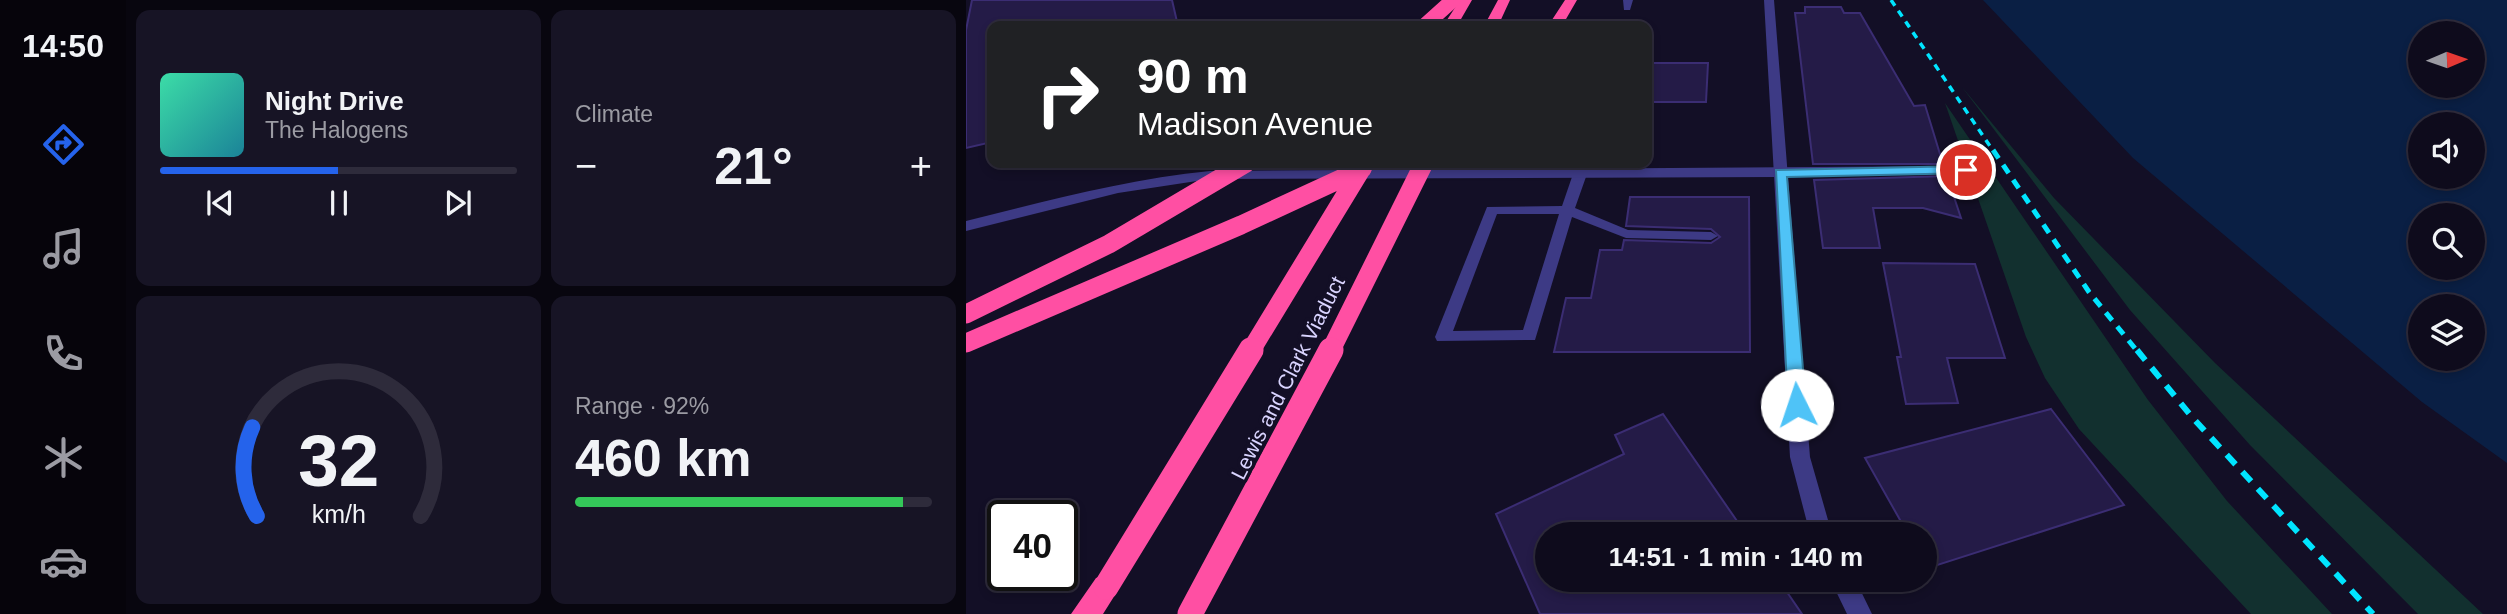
<!DOCTYPE html>
<html lang="en">
<head>
<meta charset="utf-8">
<style>
  body { margin:0; font-family:Helvetica,sans-serif; background:#171425; color:#f1f3f6; height:100vh; display:flex; flex-direction:column; font-size:26px; white-space:nowrap }
  * { box-sizing:border-box; margin:0 }
  p { font-size:23px; color:#9b9ba3 }
  .icon { flex:none; width:38px; height:38px; fill:none; stroke:currentColor; stroke-width:2; stroke-linecap:round; stroke-linejoin:round }
  .map { position:relative; flex:1; overflow:hidden }
  .side { display:flex; flex-direction:column; gap:10px; padding:10px; background:#08060f; width:840px }
  .side>* { flex:none }
  .hud { position:absolute; left:21px; top:21px; width:665px; height:147px; border-radius:14px; box-shadow:0 4px 10px #0003,0 0 0 2px #2e2b3b; background:#202124; color:#fff; overflow:hidden }
  .needle { width:46px; rotate:88deg }
  .fabs { position:absolute; left:1442px; top:21px; display:grid; gap:14px }
  .fabs a { display:grid; place-items:center; width:77px; height:77px; border-radius:50%; background:#0e0b1c; box-shadow:0 4px 10px #0003,0 0 0 2px #2e2b3b; font-size:35px }
  .speed { position:absolute; left:21px; top:500px; display:flex; gap:14px; font-size:35px; font-weight:700; text-align:center }
  .speed>* { display:grid; place-content:center; width:91px; height:91px; border-radius:50%; background:#0e0b1c; box-shadow:0 4px 10px #0003,0 0 0 2px #2e2b3b; line-height:1 }
  .speed .limit { border:4px solid #111; border-radius:10px; background:#fff; color:#111 }
  .pin { position:absolute; display:grid; place-items:center; width:60px; height:60px; color:#fff; margin:-30px; border:4px solid #fff; border-radius:50%; box-shadow:0 2px 7px #0007 }
  .me { position:absolute; width:77px; margin:-38px; rotate:356deg; stroke-linejoin:round; filter:drop-shadow(0 0 5px #0008) }
  .turn { display:flex; align-items:center; gap:24px; height:147px; padding:0 35px; font-size:32px }
  .turn .icon { width:91px; height:91px; stroke-width:2.5 }
  .turn b { display:block; font-size:49px; line-height:60px }
  .big { font-size:52px; font-weight:800; line-height:1.1 }
  .side .card { flex:1; display:flex; flex-direction:column; justify-content:center; gap:10px; min-width:0; padding:0 24px; border-radius:14px; background:#171425 }
  .side .dial { align-items:center; gap:0 }
  .dial svg { height:182px; overflow:visible; fill:none; stroke:#2e2b3b; stroke-width:7; stroke-linecap:round; text-anchor:middle }
  .dial text { fill:#f1f3f6; stroke:none }
  .song { display:flex; align-items:center; gap:21px }
  .cover { width:84px; height:84px; border-radius:10px; background:linear-gradient(135deg,hsl(160 70% 55%),hsl(190 70% 35%)) }
  .played { height:7px; border-radius:4px; background:linear-gradient(90deg,#2563eb 50%,#2e2b3b 50%) }
  .keys { display:flex; justify-content:space-around; direction:ltr }
  .heat { display:flex; justify-content:space-between; align-items:center; font-size:38px; direction:ltr }
  .charge { height:10px; border-radius:5px; background:linear-gradient(90deg,#34c759 92%,#2e2b3b 0) }
  .side .tiles { flex:1; display:grid; gap:10px; grid-template-columns:repeat(2,1fr) }
  .trip { position:absolute; left:569px; top:522px; width:402px; height:70px; border-radius:35px; background:#0e0b1c; box-shadow:0 4px 10px #0003,0 0 0 2px #2e2b3b; font-weight:800; line-height:70px; text-align:center }
  main { display:flex; flex:1; min-height:0 }
  .tab-bar { display:flex; flex-direction:column; width:126px; justify-content:space-around; align-items:center; background:#06040b; color:#9b9ba3 }
  .tab-bar .icon { width:49px; height:49px }
  .tab-bar .active { color:#2563eb }
  .tab-bar b { font-size:32px; color:#f1f3f6 }
  .map>svg:first-child { display:block }
  .green { fill:#12302f }
  .water { fill:#0a1f44; fill-rule:evenodd }
  .building { fill:#241b47; stroke:#3b2d73; stroke-width:2 }
  .lines { fill:none; stroke-linecap:round; stroke-linejoin:round }
  .service { fill:#3d3a85; fill-rule:evenodd }
  .minor { fill:#3d3a85; fill-rule:evenodd }
  .tertiary { fill:#3d3a85; fill-rule:evenodd }
  .motorway { fill:#ff4fa3; fill-rule:evenodd }
  .rail-far2 { stroke:#00e5ff; stroke-width:3.5; stroke-dasharray:7 6; stroke-linecap:butt }
  .rail-far1 { stroke:#00e5ff; stroke-width:5; stroke-dasharray:10 8; stroke-linecap:butt }
  .rail { stroke:#00e5ff; stroke-width:6; stroke-dasharray:13 10; stroke-linecap:butt }
  .motorway-bridge-far2 { stroke:#ff4fa3; stroke-width:15 }
  .motorway-bridge-far1 { stroke:#ff4fa3; stroke-width:19 }
  .motorway-bridge { stroke:#ff4fa3; stroke-width:25 }
  .route { fill:#4fc3f7; stroke:#337fa1; stroke-width:2 }
  .labels { text-anchor:middle; stroke-width:7; stroke-linejoin:round; paint-order:stroke }
  .street-label { font-size:21px; fill:#d9d4ff; stroke:#130f26 }
</style>
</head>
<body>
<main>
<nav class="tab-bar">
<b>14:50</b>
<svg class="icon active" aria-label="directions" viewBox="0 0 24 24"><path d="M12 3l9 9-9 9-9-9zM9 14v-3h6M13 9l2 2-2 2"/></svg>
<svg class="icon" aria-label="music" viewBox="0 0 24 24"><path d="M9 18V5l10-2v13"/><circle cx="6" cy="18" r="3"/><circle cx="16" cy="16" r="3"/></svg>
<svg class="icon" aria-label="phone" viewBox="0 0 24 24"><path d="M5 4h4l2 5-3 2q2 4 5 5l2-3 5 2v4C11 20 4 13 5 4z"/></svg>
<svg class="icon" aria-label="climate" viewBox="0 0 24 24"><path d="M12 3v18M4 7l16 10M4 17L20 7"/></svg>
<svg class="icon" aria-label="car" viewBox="0 0 24 24"><path d="M5 17H2v-5l4-1 3-4h7l3 4 3 1v5h-3M9 17h6M6 11h13"/><circle cx="7" cy="17" r="2"/><circle cx="17" cy="17" r="2"/></svg>
</nav>
<section class="side">
<div class="tiles">
<div class="card">
<div class="song"><i class="cover"></i><div><b>Night Drive</b><p>The Halogens</p></div></div>
<div class="played"></div>
<div class="keys"><svg class="icon" aria-label="previous" viewBox="0 0 24 24"><path d="M18 5L8 12l10 7zM5 5v14"/></svg><svg class="icon" aria-label="pause" viewBox="0 0 24 24"><path d="M8 5v14M16 5v14"/></svg><svg class="icon" aria-label="next" viewBox="0 0 24 24"><path d="M6 5l10 7-10 7zM19 5v14"/></svg></div>
</div>
<div class="card"><p>Climate</p>
<div class="heat"><a>−</a><b class="big">21°</b><a>+</a></div>
</div>
<div class="card dial"><svg viewBox="0 0 100 80">
<path d="M14 69A42 42 0 1 1 86 69"/>
<path d="M14 69A42 42 0 0 1 12 30" stroke="#2563eb"/>
<text x="50" y="56" font-size="32" font-weight="700">32</text>
<text x="50" y="72" font-size="11">km/h</text>
</svg></div>
<div class="card"><p>Range · 92%</p><b class="big">460 km</b><div class="charge"></div></div>
</div>
</section>
<div class="map">
<svg width="1541" height="614" viewBox="0 0 1541 614">
  <rect width="100%" height="100%" fill="#130f26"/>
  <path class="green" d="M996,87L1088,198L1249,363L1517,614H1452L1284,445L1164,310Z
    M979,103L1182,400L1261,501L1366,614H1285L1113,429L1079,378L1060,337Z"/>
  <path class="water" d="M1017,0H1541V463L1456,402L1167,158ZM1454,33H1507V86H1454ZM1454,124H1507V177H1454ZM1454,215H1507V268H1454ZM1454,306H1507V359H1454Z"/>
  <path class="building" d="M6,0H206L212,26H26V142L0,148V30Z
    M839,7H875L878,13H894L948,106L959,105L977,164H847L829,13H839Z
    M681,63H742L740,102H681Z
    M981,176L995,218L957,208H907L914,248H857L848,180Z
    M664,197H783L784,352H588L600,298H625L634,250H656L658,240L745,243L754,237L745,229L660,226Z
    M917,263L1009,264L1039,358H981L992,403L940,404L931,357H935Z
    M1085,409L1158,505L959,569V534H942L899,458Z
    M697,414L780,534H581V579H812L836,614H574L530,514L658,454L649,435Z"/>
  <g class="lines">
    <path class="service" d="M657,0H667L664,10H658Z
      M614,170L621,174L609,208L662,230L745,232L752,236L745,240L660,238L606,217L569,340L471,341L469,337L521,207L596,206L607,174ZM531,214H593L557,330L487,331Z"/>
    <path class="minor" d="M1000,166L1005,167L1007,170L1005,173L814,177L244,179L152,193L0,231V221C81,201 161,179 244,171Z"/>
    <path class="tertiary" d="M798,0H808L844,457L866,534H844L824,457Z
      M864,579H889L906,614H881Z"/>
    <path class="motorway" d="M494,0H506L491,26H477Z
      M532,0H544L532,26H518Z
      M599,0H611L596,26H582Z
      M140,574L150,578L154,587L137,614H105L130,578Z"/>
    <path class="rail-far2" d="M925,0L1028,152"/>
    <path class="rail-far1" d="M1027,150L1123,292L1172,352"/>
    <path class="rail" d="M1171,350L1226,417L1407,614"/>
    <path class="motorway-bridge-far2" d="M458,26L487,0"/>
    <path class="motorway-bridge-far1" d="M0,314L143,244L280,163
      M0,343L275,225L396,169
      M284,352L399,163
      M364,352L458,163"/>
    <path class="motorway-bridge" d="M140,587L285,350
      M224,614L365,350"/>
  </g>
  <path class="route" d="M1000,166L1005,167V173L821,177L840,405L837,409H824L822,405L810,170Z"/>
  <g class="labels">
    <g class="street-label">
      <text transform="translate(322 378) rotate(-63)" y="7">Lewis and Clark Viaduct</text>
    </g>
  </g>
</svg>
<div class="fabs">
<a><svg class="needle" viewBox="-14 -14 28 28"><path d="M0-13l5 13h-10z" fill="#e53935"/><path d="M0 13l5-13h-10z" fill="#9b9ba3"/></svg></a>
<a><svg class="icon" aria-label="sound" viewBox="0 0 24 24"><path d="M4 9h4l5-4v14l-5-4H4zM17 9q2 3 0 6"/></svg></a>
<a><svg class="icon" aria-label="search" viewBox="0 0 24 24"><circle cx="10" cy="10" r="6"/><path d="M15 15l6 6"/></svg></a>
<a><svg class="icon" aria-label="layers" viewBox="0 0 24 24"><path d="M12 4l9 5-9 5-9-5zM3 14l9 5 9-5"/></svg></a>
</div>
<div class="speed"><div class="limit">40</div></div>
<div class="pin" style="left:1000px;top:170px;background:#d93025"><svg class="icon" aria-label="arrive" viewBox="0 0 24 24"><path d="M6 21V4h12l-3 4 3 4H6"/></svg></div>
<svg class="me" style="left:831px;top:405px" viewBox="-20 -20 40 40"><circle r="19" fill="#fff"/><path d="M0-13L10 11 0 6-10 11z" fill="#4fc3f7"/></svg>
<div class="trip">14:51 · 1 min · 140 m</div>
<div class="hud">
<div class="turn"><svg class="icon" aria-label="right" viewBox="0 0 24 24"><path d="M7 20v-9h11M14 6l5 5-5 5"/></svg><div><b>90 m</b>Madison Avenue</div></div>
</div>
</div>
</main>
</body>
</html>
